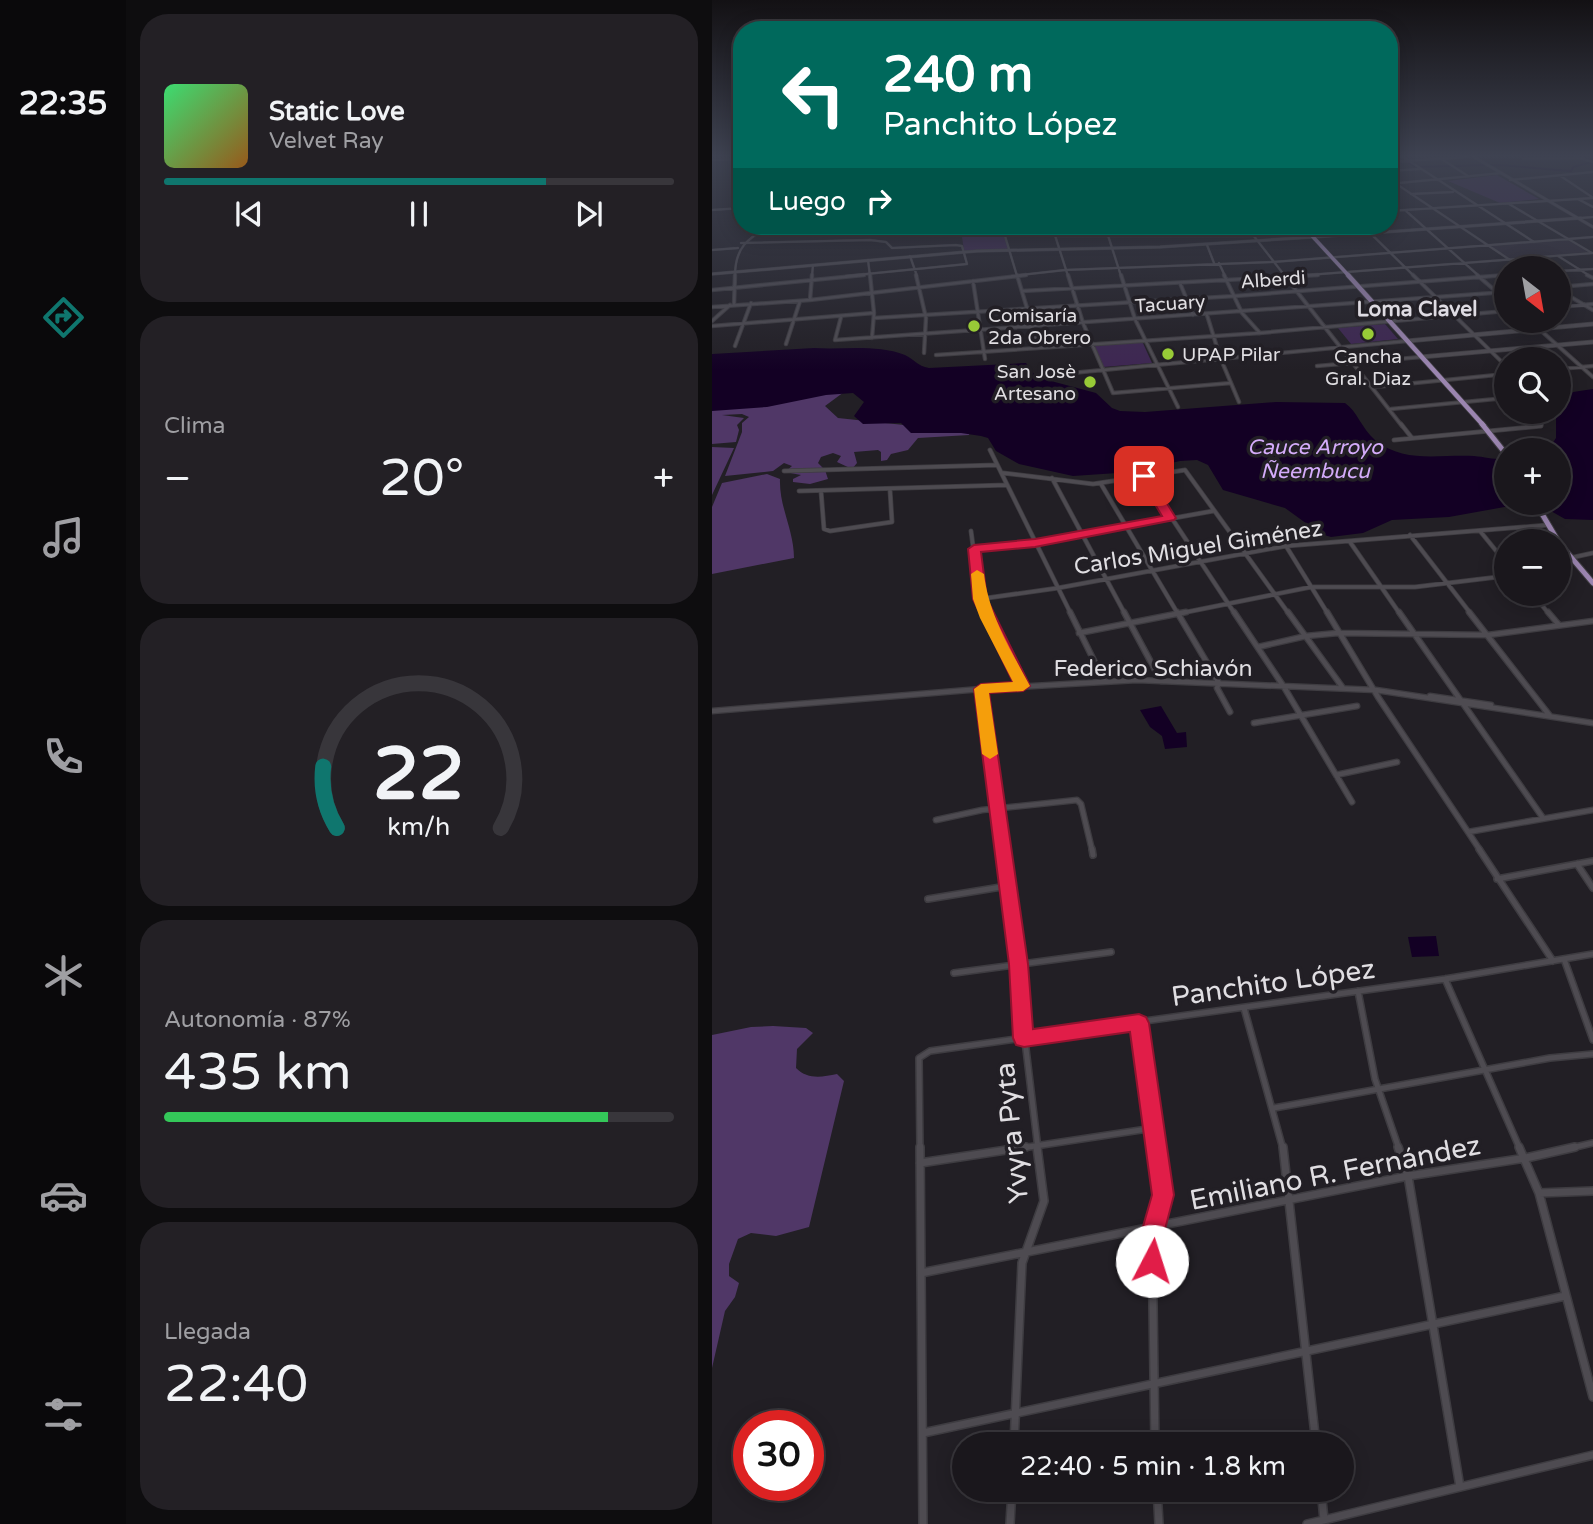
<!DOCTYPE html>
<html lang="es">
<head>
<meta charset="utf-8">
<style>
  body { margin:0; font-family:"Varela Round",sans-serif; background:#232025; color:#f1f3f6; height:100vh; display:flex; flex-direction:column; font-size:26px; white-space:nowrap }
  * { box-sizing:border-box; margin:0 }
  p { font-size:23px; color:#9f9fa3 }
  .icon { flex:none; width:38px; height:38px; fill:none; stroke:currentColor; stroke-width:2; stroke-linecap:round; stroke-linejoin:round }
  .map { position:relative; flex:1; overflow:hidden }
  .panel { display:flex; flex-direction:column; gap:14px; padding:14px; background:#0e0d0f; width:586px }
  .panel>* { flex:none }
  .guide { position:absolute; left:21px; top:21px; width:665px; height:214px; border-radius:28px; box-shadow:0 4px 18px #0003,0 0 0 2px #38363b; background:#00695c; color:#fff; overflow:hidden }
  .needle { width:46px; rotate:149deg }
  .tools { position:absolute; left:782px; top:256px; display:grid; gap:14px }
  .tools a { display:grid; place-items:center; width:77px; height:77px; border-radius:50%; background:#1a171c; box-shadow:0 4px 18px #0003,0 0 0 2px #38363b; font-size:35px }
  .speed { position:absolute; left:21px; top:1410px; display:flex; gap:14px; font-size:35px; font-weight:700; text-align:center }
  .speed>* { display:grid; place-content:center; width:91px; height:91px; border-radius:50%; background:#1a171c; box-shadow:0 4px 18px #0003,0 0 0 2px #38363b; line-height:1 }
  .speed .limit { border:10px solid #d22; background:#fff; color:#111 }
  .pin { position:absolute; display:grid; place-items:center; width:60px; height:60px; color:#fff; margin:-30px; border-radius:14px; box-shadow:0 4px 10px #0006 }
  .me { position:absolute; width:77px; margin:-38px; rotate:5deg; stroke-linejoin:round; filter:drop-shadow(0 0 5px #0008) }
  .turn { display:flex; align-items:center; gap:24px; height:147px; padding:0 35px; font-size:32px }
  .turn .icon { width:91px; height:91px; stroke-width:2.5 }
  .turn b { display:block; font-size:49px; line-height:60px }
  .then { display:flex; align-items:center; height:66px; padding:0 35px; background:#0003; gap:14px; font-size:26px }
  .big { font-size:52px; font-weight:600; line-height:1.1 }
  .panel .widget { flex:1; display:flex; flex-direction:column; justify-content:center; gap:10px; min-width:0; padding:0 24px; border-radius:28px; background:#232025 }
  .panel .dial { align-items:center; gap:0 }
  .dial svg { height:182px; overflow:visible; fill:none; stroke:#38363b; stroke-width:7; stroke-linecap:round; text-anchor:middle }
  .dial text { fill:#f1f3f6; stroke:none }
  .song { display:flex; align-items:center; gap:21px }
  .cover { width:84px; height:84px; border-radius:10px; background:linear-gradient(135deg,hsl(140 70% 55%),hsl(30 70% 35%)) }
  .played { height:7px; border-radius:4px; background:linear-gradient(90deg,#0f766e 75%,#38363b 75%) }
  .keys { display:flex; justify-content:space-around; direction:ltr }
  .heat { display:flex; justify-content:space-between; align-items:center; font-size:38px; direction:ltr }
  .charge { height:10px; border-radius:5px; background:linear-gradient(90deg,#34c759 87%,#38363b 0) }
  .trip { position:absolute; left:240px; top:1432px; width:402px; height:70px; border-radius:35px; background:#1a171c; box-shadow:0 4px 18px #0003,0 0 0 2px #38363b; font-weight:600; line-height:70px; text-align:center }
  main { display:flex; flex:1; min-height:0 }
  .tab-bar { display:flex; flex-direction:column; width:126px; justify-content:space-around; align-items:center; background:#0a090b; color:#9f9fa3 }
  .tab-bar .icon { width:49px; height:49px }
  .tab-bar .on { color:#0f766e }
  .tab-bar b { font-size:32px; color:#f1f3f6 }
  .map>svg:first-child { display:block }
  .built { fill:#2e2934 }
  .green { fill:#3e2752 }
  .forest { fill:#503767 }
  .water { fill:#130024 }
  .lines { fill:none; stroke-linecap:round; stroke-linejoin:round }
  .stream { stroke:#130024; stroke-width:2 }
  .minor-far5-casing { stroke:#3e3c41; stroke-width:2.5 }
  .minor-far4-casing { stroke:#3e3c41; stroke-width:4.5 }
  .minor-far3-casing { stroke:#3e3c41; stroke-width:5 }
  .minor-far2-casing { stroke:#3e3c41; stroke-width:7 }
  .minor-far1-casing { stroke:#3e3c41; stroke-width:8 }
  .minor-casing { stroke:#3e3c41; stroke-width:10 }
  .tertiary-casing { stroke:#3e3c41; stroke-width:3.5 }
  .secondary-far1-casing { stroke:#3e3c41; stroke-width:3.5 }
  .secondary-casing { stroke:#3e3c41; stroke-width:5 }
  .primary-far2-casing { stroke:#3e3c41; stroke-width:4.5 }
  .primary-far1-casing { stroke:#3e3c41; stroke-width:6 }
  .primary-casing { stroke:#3e3c41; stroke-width:7 }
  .minor-far5 { stroke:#4e4b51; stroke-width:2 }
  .minor-far4 { stroke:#4e4b51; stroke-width:2.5 }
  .minor-far3 { stroke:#4e4b51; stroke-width:3.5 }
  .minor-far2 { stroke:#4e4b51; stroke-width:4.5 }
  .minor-far1 { stroke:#4e4b51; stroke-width:5 }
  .minor { stroke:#4e4b51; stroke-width:7 }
  .tertiary { stroke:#4e4b51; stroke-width:2.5 }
  .secondary-far1 { stroke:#4e4b51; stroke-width:2.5 }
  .secondary { stroke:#4e4b51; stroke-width:3.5 }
  .primary-far2 { stroke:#9b85b0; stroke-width:3.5 }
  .primary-far1 { stroke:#9b85b0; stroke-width:4.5 }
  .primary { stroke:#9b85b0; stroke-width:5 }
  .route { fill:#e11d48; stroke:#92132f; stroke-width:2 }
  .slow { fill:#f59e0b }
  .poi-dot { fill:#98cb37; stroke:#221f25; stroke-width:2.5 }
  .labels { text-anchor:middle; stroke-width:7; stroke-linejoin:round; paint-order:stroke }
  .far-street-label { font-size:19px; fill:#e0dee2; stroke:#221f25 }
  .far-poi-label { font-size:19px; fill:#e0dee2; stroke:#221f25; text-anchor:start }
  .far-neighbourhood-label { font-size:21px; font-weight:bold; fill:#dedbe2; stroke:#221f25 }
  .far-water-label { font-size:21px; font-style:italic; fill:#d4acfa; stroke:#221f25 }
  .street-label { font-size:23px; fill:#e0dee2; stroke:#221f25 }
  .near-street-label { font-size:28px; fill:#e0dee2; stroke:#221f25 }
</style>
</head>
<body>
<main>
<nav class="tab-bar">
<b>22:35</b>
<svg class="icon on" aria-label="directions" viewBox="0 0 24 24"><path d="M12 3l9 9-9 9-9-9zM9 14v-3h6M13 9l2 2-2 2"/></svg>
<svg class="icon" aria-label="music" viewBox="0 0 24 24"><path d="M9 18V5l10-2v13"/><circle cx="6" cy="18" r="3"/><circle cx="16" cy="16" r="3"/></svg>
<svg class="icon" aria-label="phone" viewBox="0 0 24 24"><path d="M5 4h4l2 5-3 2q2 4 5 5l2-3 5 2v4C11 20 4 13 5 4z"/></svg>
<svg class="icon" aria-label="climate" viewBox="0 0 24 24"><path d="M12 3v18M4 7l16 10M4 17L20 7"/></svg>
<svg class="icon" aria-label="car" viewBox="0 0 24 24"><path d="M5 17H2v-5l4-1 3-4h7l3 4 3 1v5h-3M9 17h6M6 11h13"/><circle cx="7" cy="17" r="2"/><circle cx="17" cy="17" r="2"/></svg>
<svg class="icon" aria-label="filters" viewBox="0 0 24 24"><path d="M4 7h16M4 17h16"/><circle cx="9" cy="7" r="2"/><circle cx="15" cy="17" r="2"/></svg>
</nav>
<section class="panel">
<div class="widget">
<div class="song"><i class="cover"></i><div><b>Static Love</b><p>Velvet Ray</p></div></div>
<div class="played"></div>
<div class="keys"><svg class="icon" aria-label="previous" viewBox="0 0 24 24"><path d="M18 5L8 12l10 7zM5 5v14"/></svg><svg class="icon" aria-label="pause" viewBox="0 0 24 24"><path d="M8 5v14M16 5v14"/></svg><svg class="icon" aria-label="next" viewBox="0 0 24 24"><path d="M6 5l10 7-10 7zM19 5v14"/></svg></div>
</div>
<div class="widget"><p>Clima</p>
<div class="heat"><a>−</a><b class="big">20°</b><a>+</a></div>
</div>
<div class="widget dial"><svg viewBox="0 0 100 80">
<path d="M14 69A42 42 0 1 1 86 69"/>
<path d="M14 69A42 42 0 0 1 8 42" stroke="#0f766e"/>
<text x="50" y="56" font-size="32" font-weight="700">22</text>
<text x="50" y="72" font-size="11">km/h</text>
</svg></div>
<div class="widget"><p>Autonomía · 87%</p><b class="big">435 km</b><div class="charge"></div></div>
<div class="widget"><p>Llegada</p><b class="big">22:40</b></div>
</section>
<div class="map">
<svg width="881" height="1524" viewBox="0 0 881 1524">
  <rect width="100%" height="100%" fill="#221f25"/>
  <path class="built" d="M855,239L876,252L798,259L779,246Z"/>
  <path class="green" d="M785,175L827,199L788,203L736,181Z
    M293,234L297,250L252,251L250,237Z
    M673,324L686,339L639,344L626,328Z
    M430,341L440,363L391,367L383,346Z"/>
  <path class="forest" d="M132,392L113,406L126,418L258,432L257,435L206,438L196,450L179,454L175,460L169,461V452L166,450L142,452L145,463L140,469L125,462L129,456L121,453L109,457L106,463L113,470L116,479L98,484L81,482V479L89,475L73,472L80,466L72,463L61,471L13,476L30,432V423L37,417L30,414L10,415L32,418L25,425L27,430L24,442L0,444V407Z
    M0,447L22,448L0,495Z
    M55,474L68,479C67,507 82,530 82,558L0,574V507L10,483Z
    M61,1026L94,1028L101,1033L85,1049L84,1068C96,1080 110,1077 125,1074L132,1081L97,1227L64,1236L39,1233L26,1239L17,1264V1276L27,1283L23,1297L13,1311L0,1368V1035L39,1027Z"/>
  <path class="water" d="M102,348C131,350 164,344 193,355C202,359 205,366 217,368L314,363L324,377L384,393L400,408L408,411L433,412L564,402L633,403C645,411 650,429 663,440C693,464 727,454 762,456C774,457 783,460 794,459V502H847V450H836L844,438V411H847V403L861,392L881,389V520L853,519L830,506L809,504L737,517L680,520L651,533L619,537L609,534L573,508L511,490L496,465L485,460L468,461L420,472L361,476L307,464L284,451L276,438L269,436L249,433H199L189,423L151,424L142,416L152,402L141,393L114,395L55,407L0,411V354Z
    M449,706L465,733L474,732L475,747L453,749L450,736L438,727L428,710Z
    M724,936L727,956L700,957L696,937Z"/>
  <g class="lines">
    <path class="stream" d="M696,162L704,167L738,166
      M778,165C806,165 831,170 859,171L861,167L880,162
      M743,166L773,165"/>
    <g class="minor-far5-casing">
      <path id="minor-far5" d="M691,157L822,242
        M865,157L881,162
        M728,158L756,176
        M811,159L868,158
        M0,160L30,159
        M677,162L756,157
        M677,171L708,169
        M847,175L880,197
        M677,179L810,268
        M798,180L881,172
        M677,184L790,173
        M699,194L741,192
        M866,199L881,207
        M797,204L880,253
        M0,210L30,208
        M693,210L767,276
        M677,211L881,198
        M869,218L881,217
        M290,226L305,276
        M340,226L356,276
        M393,226L409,276
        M534,226L573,276
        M651,226L702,276
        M106,228H155
        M343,236H597
        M29,243L158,240L174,242L180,248L244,245L250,246L255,264L134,276
        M495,245L502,263
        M0,250L26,248
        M198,256L205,276
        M846,256L878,276
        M156,260L158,276
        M507,263L513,276
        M847,271L881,269
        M23,276C23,248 35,238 59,226
        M100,276L101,265
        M300,276L353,270L561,262L881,237
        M583,276L881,253
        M777,276L794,275"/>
    </g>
    <g class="minor-far4-casing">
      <path id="minor-far4" d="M158,275L162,313L160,338
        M204,275L214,318L212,353
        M305,275L327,348
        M356,275L371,323L401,393L519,383
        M409,275L423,319L466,407
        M512,275L530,313L548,333
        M572,275L690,426
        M701,275L794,366
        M765,275L794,300
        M875,275L881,278
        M261,281L273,359
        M468,283L481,315
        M847,287L881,284
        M0,290L152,275
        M847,290L881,310
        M310,291L606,275
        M98,300L100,275
        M22,305L23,275
        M0,307L98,300L314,275
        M847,307L881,304
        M495,315L508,357L527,402
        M162,318L523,296L794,275
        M817,320L881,377
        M0,321L18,305
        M0,326L162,313
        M123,340L794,292
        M123,340L129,317
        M74,344L88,301
        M23,346L39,303
        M224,355L548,333L794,311
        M605,366L709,357
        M847,369L881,366
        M357,371L345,372L349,374L695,341
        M663,387L794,374
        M679,409L794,398
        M829,426L830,411"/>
    </g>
    <g class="minor-far3-casing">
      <path id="minor-far3" d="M689,424L700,438
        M682,440L829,426V424
        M278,450L359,614
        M72,471L285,465
        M291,473L381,484L473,470L577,614
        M432,476L523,614
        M340,478L413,614
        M389,484L466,614
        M87,491L295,485
        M109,491L112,529L118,531L180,522L178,490
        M259,531L268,599L275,614
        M768,531L794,563
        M698,535L759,614
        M638,542L688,614
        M574,546L616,614
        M262,549L323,543L501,511
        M858,558L881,553
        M820,593L837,614
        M268,599L346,588L574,546L836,525
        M465,614L599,587H703L794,576"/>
    </g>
    <g class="minor-far2-casing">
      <path id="minor-far2" d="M274,612L311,686
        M358,612L392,681
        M412,612L449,681
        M465,612L507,683L505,688L518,712
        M522,612L572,687L640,802
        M576,612L631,688
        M615,612L666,697L768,850
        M687,612L831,818
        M757,612L838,716
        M836,612L847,625
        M367,633L474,612
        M546,647L594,636L626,633L776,635L881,621
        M269,689L291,850
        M718,696L779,705
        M0,711L269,689L425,680L664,690L881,723
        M542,723L645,706
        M624,775L685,762
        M224,820L270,810L365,800L369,804L380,850
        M756,832L881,810"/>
    </g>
    <g class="minor-far1-casing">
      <path id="minor-far1" d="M290,849L326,1149
        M380,849L381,855
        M767,849L841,961
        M865,864L881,888
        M785,879L881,861
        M216,899L295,886
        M852,959L881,1040
        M242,973L399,952
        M733,979L808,1149
        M646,991L663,1079L687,1149
        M532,1008L571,1149
        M427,1023L445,1149
        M562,1108L838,1058L881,1054
        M208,1149L207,1058L218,1051L733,979L881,954
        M303,1149L442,1128
        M855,1149L881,1143"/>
    </g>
    <g class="minor-casing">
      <path id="minor" d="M208,1147L211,1524
        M571,1147L604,1444
        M686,1147L696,1176L748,1487
        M807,1147L827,1193L881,1397
        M208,1163L314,1147
        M827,1193L881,1191
        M209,1273L696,1176L814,1158L863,1147
        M211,1433L853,1296
        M302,1444L310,1263L332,1201L325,1147
        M443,1444L440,1237L451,1195L444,1147
        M445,1489L447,1524
        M609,1489L612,1520
        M298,1524L300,1489
        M595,1524L881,1455"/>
    </g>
    <g class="tertiary-casing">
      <path id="tertiary" d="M0,274L265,251L448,247L602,237"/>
    </g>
    <g class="secondary-far1-casing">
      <path id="secondary-far1" d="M762,157L881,227
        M602,237L869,218"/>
    </g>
    <g class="secondary-casing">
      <path id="secondary" d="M695,341L881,324
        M709,357L881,342"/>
    </g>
    <g class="primary-far2-casing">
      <path id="primary-far2" d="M591,226L637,276"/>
    </g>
    <g class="primary-far1-casing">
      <path id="primary-far1" d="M636,275L772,426"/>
    </g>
    <g class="primary-casing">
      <path id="primary" d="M770,424L794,454
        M823,502L846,541
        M847,543L881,583"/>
    </g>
    <use href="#minor-far5" class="minor-far5"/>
    <use href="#minor-far4" class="minor-far4"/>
    <use href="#minor-far3" class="minor-far3"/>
    <use href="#minor-far2" class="minor-far2"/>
    <use href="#minor-far1" class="minor-far1"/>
    <use href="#minor" class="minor"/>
    <use href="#tertiary" class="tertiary"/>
    <use href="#secondary-far1" class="secondary-far1"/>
    <use href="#secondary" class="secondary"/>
    <use href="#primary-far2" class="primary-far2"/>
    <use href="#primary-far1" class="primary-far1"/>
    <use href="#primary" class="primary"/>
  </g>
  <linearGradient id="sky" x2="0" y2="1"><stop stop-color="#131114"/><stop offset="0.42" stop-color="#3e4251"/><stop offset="1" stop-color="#3e4251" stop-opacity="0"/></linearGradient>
  <rect width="881" height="370" fill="url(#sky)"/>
  <path class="route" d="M432,473L438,476L464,518L462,520L323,547L269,552L275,599L318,686L311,691L277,693L316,964L321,1029L427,1014L434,1017L437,1023L462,1195L451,1237V1261L448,1270L440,1273L431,1270L428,1261V1237L440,1195L418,1032L312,1047L304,1045L301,1038L297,964L262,689L269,684L301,682L261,599L256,549L262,545L323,539L450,516L426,476Z"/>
  <path class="slow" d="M265,570L272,574C277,616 299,650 318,686L311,691L277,693L286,754L278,759L270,754L262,689L269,684L301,682L268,618L261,599L259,574Z"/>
  <g class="poi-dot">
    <circle cx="262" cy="326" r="7"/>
    <circle cx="656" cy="334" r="7"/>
    <circle cx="456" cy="354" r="7"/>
    <circle cx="378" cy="382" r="7"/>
  </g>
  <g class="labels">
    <g class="far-street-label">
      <text transform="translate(561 279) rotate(-4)" y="7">Alberdi</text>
      <text transform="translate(458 303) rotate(-4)" y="7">Tacuary</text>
    </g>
    <g class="far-poi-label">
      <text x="276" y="322">Comisaría<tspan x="276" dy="22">2da Obrero</tspan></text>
      <text x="470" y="361">UPAP Pilar</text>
      <text x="656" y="363" text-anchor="middle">Cancha<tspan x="656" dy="22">Gral. Diaz</tspan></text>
      <text x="364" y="378" text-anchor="end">San Josè<tspan x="364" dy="22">Artesano</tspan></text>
    </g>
    <g class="far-neighbourhood-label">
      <text x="705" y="316">Loma Clavel</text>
    </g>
    <g class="far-water-label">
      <text x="603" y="454">Cauce Arroyo<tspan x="603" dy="24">Ñeembucu</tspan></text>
    </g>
    <g class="street-label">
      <text transform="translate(486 547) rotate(-9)" y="8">Carlos Miguel Giménez</text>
      <text x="441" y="676">Federico Schiavón</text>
    </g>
    <g class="near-street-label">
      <text transform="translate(561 982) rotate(-8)" y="10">Panchito López</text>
      <text transform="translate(299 1133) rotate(-96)" y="10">Yvyra Pyta</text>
      <text transform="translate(623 1172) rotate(-11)" y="10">Emiliano R. Fernández</text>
    </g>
  </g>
</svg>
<div class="tools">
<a><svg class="needle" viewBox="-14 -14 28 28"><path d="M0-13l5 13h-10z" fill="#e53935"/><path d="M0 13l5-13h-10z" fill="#9f9fa3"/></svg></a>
<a><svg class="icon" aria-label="search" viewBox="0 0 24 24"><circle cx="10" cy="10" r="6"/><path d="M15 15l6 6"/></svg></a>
<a>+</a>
<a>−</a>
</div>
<div class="speed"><div class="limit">30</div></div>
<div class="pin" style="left:432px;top:476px;background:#d93025"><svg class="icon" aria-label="arrive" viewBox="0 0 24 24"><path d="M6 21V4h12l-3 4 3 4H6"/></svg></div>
<svg class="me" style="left:440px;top:1261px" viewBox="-20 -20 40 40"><circle r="19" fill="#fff"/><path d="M0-13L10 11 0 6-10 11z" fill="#e11d48"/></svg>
<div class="trip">22:40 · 5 min · 1.8 km</div>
<div class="guide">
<div class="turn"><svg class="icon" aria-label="left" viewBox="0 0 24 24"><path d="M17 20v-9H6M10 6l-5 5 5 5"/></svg><div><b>240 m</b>Panchito López</div></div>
<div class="then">Luego<svg class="icon" aria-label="right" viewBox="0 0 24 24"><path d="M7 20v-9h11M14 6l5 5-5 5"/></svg></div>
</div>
</div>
</main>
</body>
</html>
